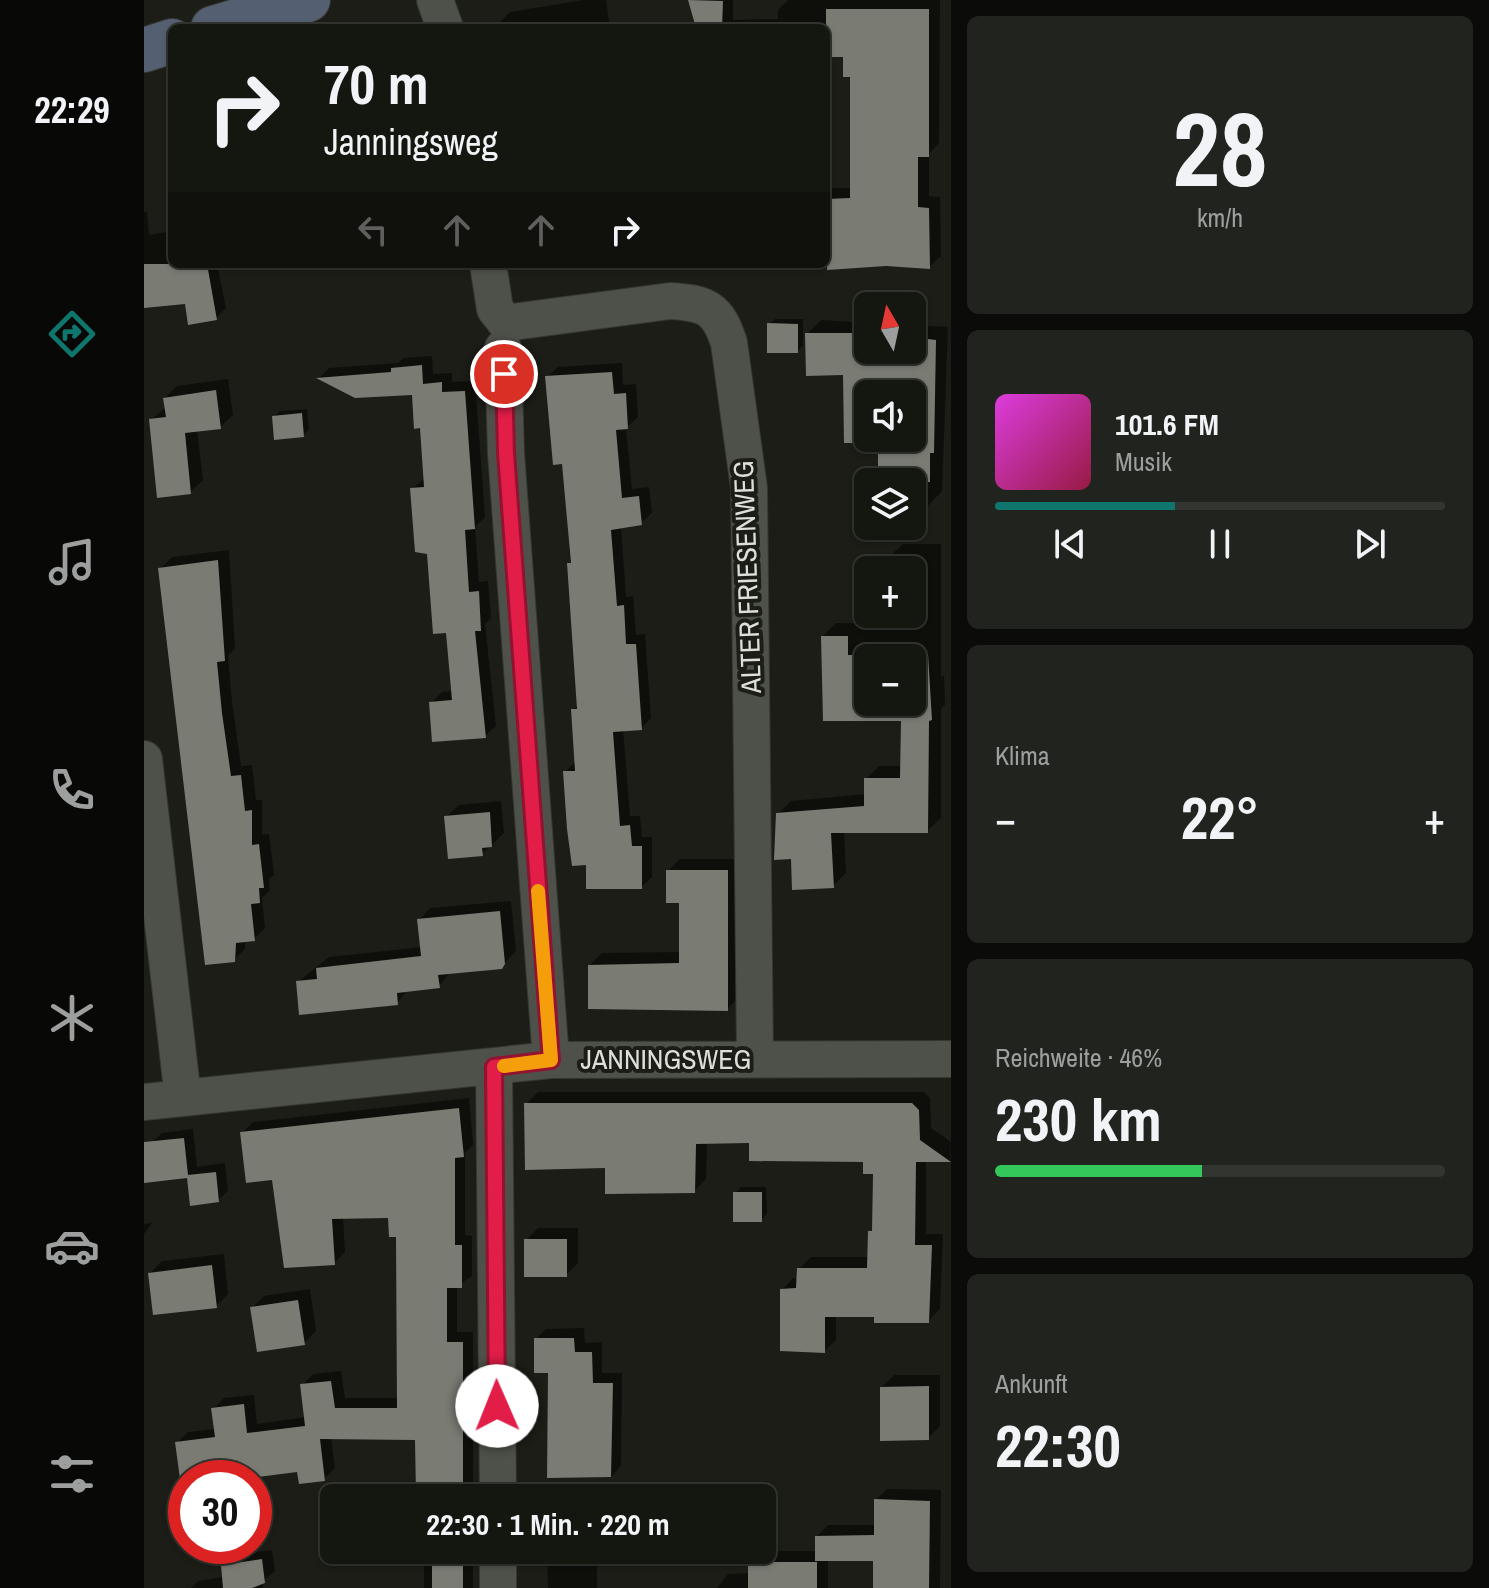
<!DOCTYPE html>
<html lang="de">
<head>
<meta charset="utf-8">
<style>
  body { margin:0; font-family:"Archivo Narrow",sans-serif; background:#21231e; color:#f1f3f6; height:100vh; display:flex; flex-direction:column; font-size:30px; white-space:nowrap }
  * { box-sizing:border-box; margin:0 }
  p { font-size:26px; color:#9d9f9f }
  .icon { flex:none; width:44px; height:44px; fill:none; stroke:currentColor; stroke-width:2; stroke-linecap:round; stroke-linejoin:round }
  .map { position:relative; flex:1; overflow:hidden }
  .drawer { display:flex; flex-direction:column; gap:16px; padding:16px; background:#0b0c09; width:538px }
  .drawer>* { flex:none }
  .top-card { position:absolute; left:24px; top:24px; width:662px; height:244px; border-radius:12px; box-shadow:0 2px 6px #0004,0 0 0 2px #333530; background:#141610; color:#f1f3f6; overflow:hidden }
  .needle { width:52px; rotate:351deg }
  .buttons { position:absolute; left:710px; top:292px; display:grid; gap:16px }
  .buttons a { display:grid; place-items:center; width:72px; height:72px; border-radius:12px; background:#141610; box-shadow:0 2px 6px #0004,0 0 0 2px #333530; font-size:40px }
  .speed { position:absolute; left:24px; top:1460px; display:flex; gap:16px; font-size:40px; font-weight:700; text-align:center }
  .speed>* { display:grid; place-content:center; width:104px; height:104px; border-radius:50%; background:#141610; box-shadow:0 2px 6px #0004,0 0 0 2px #333530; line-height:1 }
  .speed .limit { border:12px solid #d22; background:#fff; color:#111 }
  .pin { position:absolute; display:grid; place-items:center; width:68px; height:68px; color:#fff; margin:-34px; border:4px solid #fff; border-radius:50%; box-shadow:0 2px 8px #0007 }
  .me { position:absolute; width:88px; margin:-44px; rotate:359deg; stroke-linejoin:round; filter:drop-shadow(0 0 6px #0008) }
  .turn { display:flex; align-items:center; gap:28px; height:168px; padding:0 24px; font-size:36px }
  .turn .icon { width:104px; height:104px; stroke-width:2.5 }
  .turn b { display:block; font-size:56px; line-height:68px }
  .lanes { display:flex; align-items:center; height:76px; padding:0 24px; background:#0003; justify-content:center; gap:40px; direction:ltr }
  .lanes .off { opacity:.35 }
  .big { font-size:60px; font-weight:700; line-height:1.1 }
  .drawer .widget { flex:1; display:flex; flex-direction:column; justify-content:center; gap:12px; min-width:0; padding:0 28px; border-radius:12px; background:#21231e }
  .drawer .dial { align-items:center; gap:0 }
  .dial b { font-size:104px; line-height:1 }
  .song { display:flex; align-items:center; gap:24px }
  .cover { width:96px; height:96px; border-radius:12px; background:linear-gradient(135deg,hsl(300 70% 55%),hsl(340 70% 35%)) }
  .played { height:8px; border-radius:4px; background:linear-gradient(90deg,#0f766e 40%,#333530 40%) }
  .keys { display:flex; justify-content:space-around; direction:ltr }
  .heat { display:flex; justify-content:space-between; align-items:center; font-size:44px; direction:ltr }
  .charge { height:12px; border-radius:6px; background:linear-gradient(90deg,#34c759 46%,#333530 0) }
  .trip { position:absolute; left:176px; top:1484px; width:456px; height:80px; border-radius:12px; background:#141610; box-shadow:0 2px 6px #0004,0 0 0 2px #333530; font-weight:700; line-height:80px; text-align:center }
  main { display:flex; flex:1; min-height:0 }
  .dock { display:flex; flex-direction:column; width:144px; justify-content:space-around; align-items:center; background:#080906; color:#9d9f9f }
  .dock .icon { width:56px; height:56px }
  .dock .on { color:#0f766e }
  .dock b { font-size:36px; color:#f1f3f6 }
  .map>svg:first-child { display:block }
  .shadow { fill:#0007; fill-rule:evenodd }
  .building { fill:#7a7c74; fill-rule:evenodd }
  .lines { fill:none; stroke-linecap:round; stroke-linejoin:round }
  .street-casing { stroke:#353732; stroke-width:38 }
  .secondary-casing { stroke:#353732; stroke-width:46 }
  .street { stroke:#4e5149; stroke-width:36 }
  .secondary { stroke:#555f72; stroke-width:44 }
  .route-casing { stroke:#92132f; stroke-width:20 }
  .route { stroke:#e11d48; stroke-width:14 }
  .slow { stroke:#f59e0b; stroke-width:14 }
  .labels { text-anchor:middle; stroke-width:8; stroke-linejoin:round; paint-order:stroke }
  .street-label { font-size:28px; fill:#dddfda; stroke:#1b1d16 }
</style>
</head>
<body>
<main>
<nav class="dock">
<b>22:29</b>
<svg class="icon on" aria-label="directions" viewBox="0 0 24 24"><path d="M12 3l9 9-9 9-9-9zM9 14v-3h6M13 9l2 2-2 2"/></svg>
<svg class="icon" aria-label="music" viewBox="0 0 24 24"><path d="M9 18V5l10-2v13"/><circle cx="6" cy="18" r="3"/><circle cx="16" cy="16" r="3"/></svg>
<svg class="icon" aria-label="phone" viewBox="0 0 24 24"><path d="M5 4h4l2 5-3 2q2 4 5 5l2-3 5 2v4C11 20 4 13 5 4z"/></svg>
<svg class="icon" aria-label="climate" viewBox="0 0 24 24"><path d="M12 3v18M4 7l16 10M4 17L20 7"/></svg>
<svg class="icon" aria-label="car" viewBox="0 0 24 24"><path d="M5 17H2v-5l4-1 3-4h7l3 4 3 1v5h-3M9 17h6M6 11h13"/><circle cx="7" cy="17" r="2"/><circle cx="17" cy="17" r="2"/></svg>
<svg class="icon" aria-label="filters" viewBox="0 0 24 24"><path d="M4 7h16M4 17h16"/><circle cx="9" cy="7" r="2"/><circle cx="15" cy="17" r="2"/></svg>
</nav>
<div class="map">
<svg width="807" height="1588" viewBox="0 0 807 1588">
  <rect width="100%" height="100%" fill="#1b1d16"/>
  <path class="shadow" d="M439,0H462L466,28H350L366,12Z
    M546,0H589V20L634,19V10L644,0H796L795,143L785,154V196L796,197L797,256L785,267L644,265L682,264V188H708V75L701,55H682V28H554Z
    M0,212H3L5,235L28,231V264H73L82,308L72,318L42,302L0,306Z
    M631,319H659V346L653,351L625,324Z
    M677,320L724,323V350H768V325L804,327L798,491L785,505L768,504V482H743L736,441H702L701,373L663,334ZM724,394H768V438H724Z
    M288,356L289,374L308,373V382L331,381L341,517L331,527L335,582L344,581L347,618L341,624L352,726L341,736L287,703L298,692L309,691L303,631L268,489L281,478L278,426L270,393L211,396L176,377L185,368L254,363L260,358Z
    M478,363L479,385L492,384L494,417L482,428L488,489L505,487L508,513L497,523L477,527L482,597L489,596L492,635L501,634L507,718L497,728L479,729L486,816H496L498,837H508V877L497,887L444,863L421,772L432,761L429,710L435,704L420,461L403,377L414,367Z
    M84,379L89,415L76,427L53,430L59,480L46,492L7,420L22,407L21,398L33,386Z
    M163,409L165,429L159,435L130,417L136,411Z
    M759,544H797V677L800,676L801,705L797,709V818L783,831H700L702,873L689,886L649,856L634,814L647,801L722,794V779L735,766H758L759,719H681L679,636L692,623L746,624L745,614H768V570H745V557ZM724,658H768V702H724Z
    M85,550L91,648L84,656L88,701L97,766L108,765L112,800H118V835L125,834L130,875L125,879L126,890L118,898L121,928L110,939L101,940V949L90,960L17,568L28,557Z
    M357,801L360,833L338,854L302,817L315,805Z
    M536,859H595L596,997L583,1009L446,965L458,953L537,952V901L524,871Z
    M367,901L372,951L357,967L306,972L295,986L264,989L253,1003L154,982L185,957L278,947L275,920L286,908Z
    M394,1092H780L786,1098L787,1128L807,1142L806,1161L782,1160V1234H799L796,1309L784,1321L732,1315H692V1340L680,1351L638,1290L649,1278H655V1269L667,1257H725L726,1232L731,1227V1172L721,1160L607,1141L563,1142L562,1179L550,1191L463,1166L382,1104Z
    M325,1098L329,1145L321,1153V1235L328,1236V1276L313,1286V1332H329V1498H274L273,1438L187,1437L191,1468L180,1479L155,1470L77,1478L76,1472L33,1443L44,1432L72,1429L69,1409L80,1398L110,1395L113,1424L162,1417L158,1385L169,1374L197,1371L201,1398H255L254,1235L246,1216L199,1217L201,1252L190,1263L98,1133L109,1122Z
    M49,1129L53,1167L81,1163L84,1191L74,1200L8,1142L18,1133Z
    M597,1187H622L623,1214L617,1220L591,1193Z
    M8,1223L0,1234V1224Z
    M394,1228H434V1263L422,1275L382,1240Z
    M80,1254L84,1294L72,1306L6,1273L18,1261Z
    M166,1289L172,1331L160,1343L108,1308L120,1296Z
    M440,1328L441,1343L458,1342V1373H478L477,1466L467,1477L392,1339L402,1329Z
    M750,1375H796V1426L784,1438L738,1387Z
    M743,1489L797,1490L796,1588H731V1559H684V1588H573L584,1574L606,1573V1563L617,1551H673V1536L684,1525H732V1500Z
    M128,1550L131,1571L118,1582L119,1588H47L54,1581L80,1577L79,1566L89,1555Z
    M280,1550H329V1588H280Z
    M403,1550H453V1588H404Z"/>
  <path class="building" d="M544,0L579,1L578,28H552Z
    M682,9H785V157H774V207L785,208L786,269L742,266L683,270L682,199L706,198V77H699V57H682Z
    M0,264H63L73,320L44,325L41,304L0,308Z
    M623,323L654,324V353H623Z
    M661,333H713V337H724V350H768V337L792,340L790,453H786V482H741V472H734V443H700L699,375L662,376ZM724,394H768V438H724Z
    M278,365L279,384L298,382V392L321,391L331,529L321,530L325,592L335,591L337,631H331L342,738L288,742L285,702L308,700L302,633L289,634L283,554L271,552L266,488L280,487L276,428L270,429L268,395L211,398L172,378L247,372V368Z
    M468,372L470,394L482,393L484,429L472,430L478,498L495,496L498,525L467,530L473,606L480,605L482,644H492L498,730L469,732L476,826L486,825L488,846H498V889H442V865L428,866L423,829L419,771H431L427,709H433L423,563H427L418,464L409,465L401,376Z
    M72,390L77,429L41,433L47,494L13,498L5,419L22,417L19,398Z
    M158,413L160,437L130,440L128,416Z
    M74,560L81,661L73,662L78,713L87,776L97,775L101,811L108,810V845L115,844L120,888H115L116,903L107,904L111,941L92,943L91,962L61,965L14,568Z
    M677,636H704V655L784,654L788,720L785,721L784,833H687L690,888L648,890L647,859L630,860L632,813L720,806V778H756L757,721H679ZM724,658H768V702H724Z
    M346,812L348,847L338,848L339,856L304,859L300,816Z
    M522,870H584V1011L444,1009V965L535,963V903H522Z
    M356,911L361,964L358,969L294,975L296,988L253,993L254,1005L155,1015L152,981L173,979L172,968L277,956L273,919Z
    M380,1103H768L775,1110L776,1140L807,1162H772L771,1245H788L785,1323H730V1317H681V1353L636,1351V1289L652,1288L653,1268H723L724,1231H728L729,1174H719V1162L605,1161V1143L552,1144L551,1193L461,1194V1168L381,1170Z
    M315,1108L320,1157L311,1158V1245H318V1288H303V1342H319V1493L272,1494L271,1440L176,1439L181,1481L155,1484L153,1472L107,1478H75L74,1474L36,1479L31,1442L71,1437L67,1408L100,1404L103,1433L161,1426L156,1384L187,1381L191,1408H253L252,1237H245L244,1218L188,1219L191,1265L140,1268L128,1180L102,1183L96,1132Z
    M40,1138L44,1175L72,1172L75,1202L46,1206L43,1178L0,1183V1142Z
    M589,1192H618V1222H589Z
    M380,1239H423V1277H380Z
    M68,1265L73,1308L9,1315L4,1273Z
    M154,1300L161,1345L113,1352L106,1307Z
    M390,1338H430L431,1352H448L449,1383H469L467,1477L403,1478L404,1373H390Z
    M785,1386V1440L736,1441V1387Z
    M730,1499L786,1501L785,1588H729V1561H671V1536L730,1535Z
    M288,1550H319V1588H288Z
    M118,1559L121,1583L108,1588H79L77,1565Z
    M604,1562H673V1588H604Z"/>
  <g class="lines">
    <g class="street-casing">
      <path id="street" d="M291,0L301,28
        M344,264L351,309L362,323
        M362,323L526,301C562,303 574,308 585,343L605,488L611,1059
        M359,348L362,453L407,1060
        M0,759L39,1098
        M350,1067L354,1498
        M0,1102L407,1060L807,1059
        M354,1550V1588"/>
    </g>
    <g class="secondary-casing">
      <path id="secondary" d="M69,28L164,0
        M0,50L28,41"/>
    </g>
    <use href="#street" class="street"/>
    <use href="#secondary" class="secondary"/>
  </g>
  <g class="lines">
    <g class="route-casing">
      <path id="route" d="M353,1406L350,1067L407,1060L362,453L360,374"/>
    </g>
    <use href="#route" class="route"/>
    <path class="slow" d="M360,1066L407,1060L394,891"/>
  </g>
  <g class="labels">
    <g class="street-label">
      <text transform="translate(603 577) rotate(-92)" y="10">ALTER FRIESENWEG</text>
      <text x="522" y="1069">JANNINGSWEG</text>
    </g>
  </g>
</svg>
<div class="buttons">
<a><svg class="needle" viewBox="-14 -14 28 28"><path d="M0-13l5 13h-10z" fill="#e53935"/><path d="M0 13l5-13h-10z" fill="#9d9f9f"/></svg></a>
<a><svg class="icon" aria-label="sound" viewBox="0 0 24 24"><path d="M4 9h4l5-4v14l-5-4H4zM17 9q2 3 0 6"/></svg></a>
<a><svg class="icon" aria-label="layers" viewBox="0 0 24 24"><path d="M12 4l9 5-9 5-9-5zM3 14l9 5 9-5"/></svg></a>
<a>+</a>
<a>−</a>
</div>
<div class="speed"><div class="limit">30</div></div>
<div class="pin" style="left:360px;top:374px;background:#d93025"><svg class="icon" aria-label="arrive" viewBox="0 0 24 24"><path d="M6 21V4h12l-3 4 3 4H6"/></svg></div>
<svg class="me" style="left:353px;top:1406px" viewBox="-20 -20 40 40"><circle r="19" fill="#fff"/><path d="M0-13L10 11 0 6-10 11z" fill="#e11d48"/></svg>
<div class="trip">22:30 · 1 Min. · 220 m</div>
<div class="top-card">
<div class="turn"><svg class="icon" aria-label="right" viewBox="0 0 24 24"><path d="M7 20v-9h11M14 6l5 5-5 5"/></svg><div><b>70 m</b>Janningsweg</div></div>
<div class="lanes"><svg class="icon off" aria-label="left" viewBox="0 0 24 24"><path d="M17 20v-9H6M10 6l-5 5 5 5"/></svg><svg class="icon off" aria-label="ahead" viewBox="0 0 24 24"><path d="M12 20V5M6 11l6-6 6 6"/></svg><svg class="icon off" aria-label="ahead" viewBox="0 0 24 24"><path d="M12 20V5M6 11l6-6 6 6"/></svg><svg class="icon" aria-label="right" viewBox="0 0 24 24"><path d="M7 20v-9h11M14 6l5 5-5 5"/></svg></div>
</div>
</div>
<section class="drawer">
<div class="widget dial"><b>28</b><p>km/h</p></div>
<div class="widget">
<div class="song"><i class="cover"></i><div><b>101.6 FM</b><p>Musik</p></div></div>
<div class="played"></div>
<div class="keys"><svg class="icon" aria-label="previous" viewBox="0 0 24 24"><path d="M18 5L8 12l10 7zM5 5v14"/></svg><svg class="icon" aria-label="pause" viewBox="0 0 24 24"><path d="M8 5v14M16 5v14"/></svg><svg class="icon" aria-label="next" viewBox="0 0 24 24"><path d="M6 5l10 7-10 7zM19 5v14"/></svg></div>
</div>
<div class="widget"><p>Klima</p>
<div class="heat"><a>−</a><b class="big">22°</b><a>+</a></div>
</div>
<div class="widget"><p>Reichweite · 46%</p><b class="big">230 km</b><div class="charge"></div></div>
<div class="widget"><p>Ankunft</p><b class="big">22:30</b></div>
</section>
</main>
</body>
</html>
